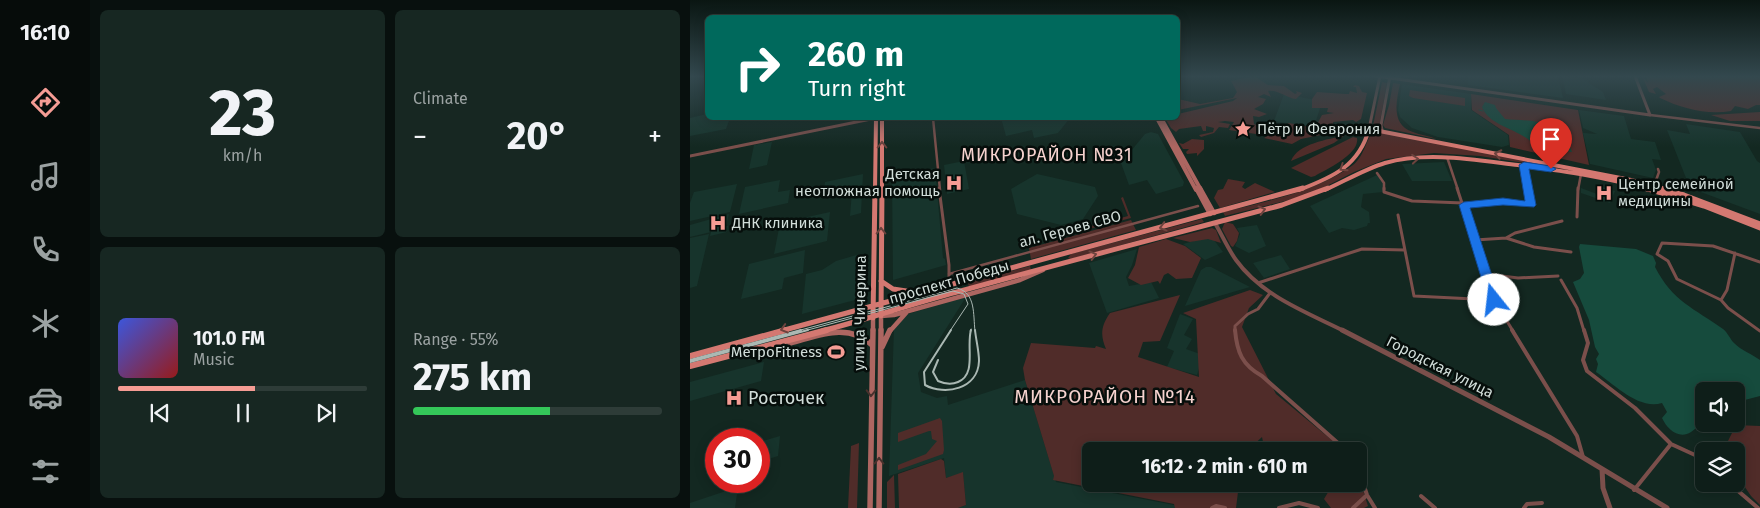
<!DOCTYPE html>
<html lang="en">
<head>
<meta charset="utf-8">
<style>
  body { margin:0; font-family:"Fira Sans",sans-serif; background:#172722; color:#f1f3f6; height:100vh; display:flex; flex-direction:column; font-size:19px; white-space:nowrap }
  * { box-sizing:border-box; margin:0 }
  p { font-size:16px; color:#9ba2a2 }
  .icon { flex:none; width:28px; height:28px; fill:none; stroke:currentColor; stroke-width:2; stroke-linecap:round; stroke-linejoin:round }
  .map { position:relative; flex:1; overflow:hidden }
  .sheet { display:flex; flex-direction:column; gap:10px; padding:10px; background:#08100e; width:600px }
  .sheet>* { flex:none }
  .hud { position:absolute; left:15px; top:15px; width:475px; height:105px; border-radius:8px; box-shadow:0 2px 12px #0003,0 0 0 1px #2e3c38; background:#00695c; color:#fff; overflow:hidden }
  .tools { position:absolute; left:1005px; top:382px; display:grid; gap:10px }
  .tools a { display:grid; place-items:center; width:50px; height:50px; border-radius:8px; background:#0e1e19; box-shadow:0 2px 12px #0003,0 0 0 1px #2e3c38; font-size:25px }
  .speed { position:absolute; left:15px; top:428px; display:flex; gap:10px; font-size:25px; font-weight:700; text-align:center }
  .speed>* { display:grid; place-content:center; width:65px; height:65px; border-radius:50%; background:#0e1e19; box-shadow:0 2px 12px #0003,0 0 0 1px #2e3c38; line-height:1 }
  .speed .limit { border:8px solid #d22; background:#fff; color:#111 }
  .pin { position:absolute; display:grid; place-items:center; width:42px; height:42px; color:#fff; margin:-51px -21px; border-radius:50% 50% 50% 0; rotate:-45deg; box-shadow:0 0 5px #0007 }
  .pin .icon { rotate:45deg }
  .me { position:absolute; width:55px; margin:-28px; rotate:344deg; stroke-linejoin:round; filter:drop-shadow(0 0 4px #0008) }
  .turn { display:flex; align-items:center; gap:18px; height:105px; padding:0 20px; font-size:22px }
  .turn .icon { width:65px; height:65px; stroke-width:2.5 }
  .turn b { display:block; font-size:35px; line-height:42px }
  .big { font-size:38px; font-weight:700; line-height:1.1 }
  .sheet .widget { flex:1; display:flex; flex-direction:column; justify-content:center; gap:8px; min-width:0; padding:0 18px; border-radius:8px; background:#172722 }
  .sheet .dial { align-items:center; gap:0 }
  .dial b { font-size:65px; line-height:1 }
  .song { display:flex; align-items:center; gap:15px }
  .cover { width:60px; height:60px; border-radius:8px; background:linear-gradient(135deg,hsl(230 70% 55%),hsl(0 70% 35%)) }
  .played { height:5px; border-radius:2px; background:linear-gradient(90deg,#f59c94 55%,#2e3c38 55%) }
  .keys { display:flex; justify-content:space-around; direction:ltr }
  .heat { display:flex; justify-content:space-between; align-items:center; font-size:28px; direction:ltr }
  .charge { height:8px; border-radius:4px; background:linear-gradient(90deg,#34c759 55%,#2e3c38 0) }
  .sheet .tiles { flex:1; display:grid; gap:10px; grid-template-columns:repeat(2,1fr) }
  .trip { position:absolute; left:392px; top:442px; width:285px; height:50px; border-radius:8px; background:#0e1e19; box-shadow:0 2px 12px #0003,0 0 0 1px #2e3c38; font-weight:700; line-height:50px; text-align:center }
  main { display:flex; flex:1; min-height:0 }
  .tabs { display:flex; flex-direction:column; width:90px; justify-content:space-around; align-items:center; background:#060c0a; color:#9ba2a2 }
  .tabs .icon { width:35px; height:35px }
  .tabs .current { color:#f59c94 }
  .tabs b { font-size:22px; color:#f1f3f6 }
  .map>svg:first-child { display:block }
  .built { fill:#17342c }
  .green { fill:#502c29 }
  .water { fill:#164b3d }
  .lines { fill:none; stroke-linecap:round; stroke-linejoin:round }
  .stream { stroke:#164b3d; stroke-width:1 }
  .pedestrian { stroke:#7b4f4b; stroke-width:2.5 }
  .minor-far2 { stroke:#7b4f4b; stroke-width:2.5 }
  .minor-far1 { stroke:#7b4f4b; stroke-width:3 }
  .minor { stroke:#7b4f4b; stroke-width:4 }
  .tertiary-far2 { stroke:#7b4f4b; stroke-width:3 }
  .tertiary-far1 { stroke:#7b4f4b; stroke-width:4 }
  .tertiary { stroke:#7b4f4b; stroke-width:5 }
  .secondary-far2 { stroke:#ad6661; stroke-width:4 }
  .secondary-far1 { stroke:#ad6661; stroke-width:4.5 }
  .secondary { stroke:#ad6661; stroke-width:5.5 }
  .primary-far2 { stroke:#d47871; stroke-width:4 }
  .primary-far1 { stroke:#d47871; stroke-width:5 }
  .primary { stroke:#d47871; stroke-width:6 }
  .tram-far1 { stroke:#aab8b3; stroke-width:1 }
  .tram { stroke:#aab8b3; stroke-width:2 }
  .oneway { stroke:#6d433e }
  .oneway2 { stroke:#49312d }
  .route { fill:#1a73e8; stroke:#114b97 }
  .labels { text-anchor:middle; stroke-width:5; stroke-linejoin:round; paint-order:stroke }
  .poi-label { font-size:15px; fill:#d1ddd9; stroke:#060e0b; text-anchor:start }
  .street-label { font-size:15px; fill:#d1ddd9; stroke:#060e0b }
  .quarter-label { font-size:18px; letter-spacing:1px; fill:#f6d3cf; stroke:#060e0b }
  .near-poi-label { font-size:18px; fill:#d1ddd9; stroke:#060e0b; text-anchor:start }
  .near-neighbourhood-label { font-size:19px; letter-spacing:1px; fill:#f6d3cf; stroke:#060e0b }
</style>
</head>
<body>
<main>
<nav class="tabs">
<b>16:10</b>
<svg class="icon current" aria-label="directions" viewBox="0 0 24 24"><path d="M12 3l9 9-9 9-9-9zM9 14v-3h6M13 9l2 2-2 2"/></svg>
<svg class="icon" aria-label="music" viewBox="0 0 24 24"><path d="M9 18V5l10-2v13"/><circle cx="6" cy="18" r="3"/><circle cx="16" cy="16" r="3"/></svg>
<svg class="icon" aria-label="phone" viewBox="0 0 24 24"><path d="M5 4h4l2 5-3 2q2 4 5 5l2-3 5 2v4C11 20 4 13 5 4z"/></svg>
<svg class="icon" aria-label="climate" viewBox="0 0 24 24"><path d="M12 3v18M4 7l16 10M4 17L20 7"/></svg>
<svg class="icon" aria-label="car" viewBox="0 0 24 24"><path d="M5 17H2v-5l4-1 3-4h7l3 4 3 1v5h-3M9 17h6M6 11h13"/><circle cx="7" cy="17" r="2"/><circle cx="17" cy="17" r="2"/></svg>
<svg class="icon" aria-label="filters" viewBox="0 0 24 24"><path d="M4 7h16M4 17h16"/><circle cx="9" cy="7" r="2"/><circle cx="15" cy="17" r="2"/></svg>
</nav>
<section class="sheet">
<div class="tiles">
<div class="widget dial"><b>23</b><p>km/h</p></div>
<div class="widget"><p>Climate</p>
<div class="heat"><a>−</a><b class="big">20°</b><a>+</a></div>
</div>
<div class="widget">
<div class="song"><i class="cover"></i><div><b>101.0 FM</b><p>Music</p></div></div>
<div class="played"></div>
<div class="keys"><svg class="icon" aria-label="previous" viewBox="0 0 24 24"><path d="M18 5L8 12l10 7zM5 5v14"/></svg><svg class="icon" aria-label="pause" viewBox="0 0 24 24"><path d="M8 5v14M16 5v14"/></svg><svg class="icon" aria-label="next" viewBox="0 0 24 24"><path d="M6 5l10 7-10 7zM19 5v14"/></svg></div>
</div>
<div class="widget"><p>Range · 55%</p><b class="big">275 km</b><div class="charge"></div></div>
</div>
</section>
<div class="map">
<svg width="1070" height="508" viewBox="0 0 1070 508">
  <rect width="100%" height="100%" fill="#132821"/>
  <path class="built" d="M778,76H868L873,98L778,85Z
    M872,76L893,79L913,92L916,100L876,94Z
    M712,84L781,94V110L818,135L819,145L812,147L748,137L722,128L710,117L708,110Z
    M594,94L626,100L631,105L624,127L584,121Z
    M889,110L934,116L941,139L965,142L971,160L962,159L966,170L963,178L900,164L893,133L907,134L893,128Z
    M17,114L18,118H40L36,129L0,136V118Z
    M311,118H380L368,133L344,138L342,130L316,136Z
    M996,124L1050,132L1067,161L1070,163V214L1000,188L977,130L1000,134Z
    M461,132L468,134L494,182L493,186L466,194L457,180L439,185L431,163L455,134Z
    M82,142L77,165L59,169L64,145Z
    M274,161L279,189L257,194L254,165Z
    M754,162L762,181H722L712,164Z
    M245,168L253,258L255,259L256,265L203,280L202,177Z
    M173,174L171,213L160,216L162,191L133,197L135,182Z
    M347,174L405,187L408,196L393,219L371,225L327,214L321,189Z
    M687,175L693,183V192L673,194L671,207L679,212L680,223H678L677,226L664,230L652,228L639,233L620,206Z
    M90,180L88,192L100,190L98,203L49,214L55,187Z
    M47,184L40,212L0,221V203L4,192Z
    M909,186L925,191L920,203L891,193V188L907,194Z
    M140,212L137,241L84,254L90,223Z
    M39,214L36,226H38L37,232L20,236L21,232L0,237V225Z
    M567,225L576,246L559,253L545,246L550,234L547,228Z
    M19,234L7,286L0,288V238Z
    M521,236L533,252L515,260L493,244Z
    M447,249L442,265L436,277L439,286L461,282L469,298L417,313L399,263Z
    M115,250L113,273L94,278L92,289L51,299L59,264Z
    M170,254L169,299L112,314L116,274L132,270L146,261Z
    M591,255L600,269L574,278L563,263Z
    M516,267H521L560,287L495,306L511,270Z
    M276,297L228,373L231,392L247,398L257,396L258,405L335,380L366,482L499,508H268L276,505L273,473L256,478L254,458L199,476L204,328L218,314Z
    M490,314L503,319L494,335L502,339L496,349L513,355L507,375L477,367L484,351L477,348Z
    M74,362L71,381L0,401V382Z
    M90,436L88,456L69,462V442Z
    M48,487L45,508H0V503Z"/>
  <path class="green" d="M564,76L578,85L594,86L605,94L607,93L606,91L612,93L606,99C596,98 588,89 578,91L581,97L574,94L568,97L576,99L573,104L564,109L577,114L569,117L563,116L564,124L573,128L576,133L566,134L539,130L544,122L535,121L528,122L540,124L538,128L529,127L524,133L511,137L509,135L523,132L524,128L516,126V131H513L511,126L489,129L486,132L481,128L475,118H488V114L543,101L547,98L488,110V99L510,104L543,98L547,92L541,81Z
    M952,76L958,83L956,76L970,78L974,76H1065L1070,77V105H1066L1058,109L1045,106L1041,111C1017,115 993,109 970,98L969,97L976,94L967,87L963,89L966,94L959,92Z
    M692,82L697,83L689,127L683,126Z
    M703,83L710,84C706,102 701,125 723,132C730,135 740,136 746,139L695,128L693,125L699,105Z
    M665,85L669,86L672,92L677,93L671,119L666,122L663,120L643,122L645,132L611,139L602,144L574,138L599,123L625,128L632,115L644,113L637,112L638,108H622V99L627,92L655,94H659L660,91L667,93L666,87H663Z
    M720,90L775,98V106L723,98L719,96Z
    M781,94L888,110L899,165L820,147L819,135L782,110Z
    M1070,112V121H1040L1021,115Z
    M685,130L942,181L986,194L903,174L790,156L744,153L696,159L664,172L619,195L535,216L533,212C575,202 628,191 663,165C675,156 677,135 685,130Z
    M655,135L644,143L601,161C608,143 638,140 655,135Z
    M663,137L667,138C670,154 637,169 625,176L621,177L601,168Z
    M502,139L514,140V149L507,156V153L497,154L496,152L499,149H493L489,143L493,144Z
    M538,179L555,182L552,187L555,189L565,183L585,192L530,208L524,198L528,190L533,189Z
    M433,197L441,218L380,234L379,232L438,216L431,198Z
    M512,219L514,222L381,259L378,258L381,254Z
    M441,220L446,230L341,259L339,248Z
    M535,222L543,224L549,233L547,241L543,247L541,246L532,229Z
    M522,228L526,230L531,243L518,239L500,242L483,238Z
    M476,239L495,246L511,258L502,278L486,279L478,273L474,275L470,284L468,281L451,285L438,278L445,265L449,247Z
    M340,266L341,270L279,287L278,283Z
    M560,290L573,295L559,308L552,327L586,394L655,451H575L572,437L557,451H401V484H549L546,508H485L484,504L363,480L364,476L335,380L333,368L341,343L405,348L406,346L416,349C410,335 411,326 420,313L490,295L470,341L453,342L448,357L509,377L506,319L493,313Z
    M250,418L252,421L254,450L253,454L208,470V465L236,454L247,441L242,439L241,431H239L208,442V433Z
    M1046,425L1070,426V505L1061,496L1046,474V451H1033Z
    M169,443L167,508H158L161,446Z
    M251,459L254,461L256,478L273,472L276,505L268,508H209L208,474Z
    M204,475L205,508H197V482Z
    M669,478L678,506L674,508H641L634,499L643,484H669Z"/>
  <path class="water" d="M795,102L805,105L806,108L815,119C824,120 834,120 843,121C858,124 877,137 882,152L845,146C833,129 800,128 792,107Z
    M890,244L946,249L963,256L966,263L965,267C983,302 1004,308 1033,329C1038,333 1040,339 1044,343C1052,351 1062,354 1070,360V396L1047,402L1046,410V391H1014V423C1008,425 1006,429 1001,432C989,440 977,429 972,418L977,412L972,403C948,410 924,384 906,372L908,364L906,359L909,354L905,347L899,320L883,282L890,279L894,273L889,247Z"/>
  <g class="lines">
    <path class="stream" d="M789,110L793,111"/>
    <path class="pedestrian" d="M259,274L508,206"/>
    <path class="minor-far2" d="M960,115L1070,128
      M243,118L250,190
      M757,157L768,190
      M834,166L838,190
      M687,173L694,183V190
      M964,186L969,172L968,169
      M888,190L891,174"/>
    <path class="minor-far1" d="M249,188L259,265V285
      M694,188V192L722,201L773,203
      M767,188L804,300L823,331
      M774,205L813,202L841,205L838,188
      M708,215L724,296L804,300
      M887,217L888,188
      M816,238L825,233L872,221
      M785,240L816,238L844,247L881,252
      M1045,253L1037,290L1031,300L1038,308L1070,331
      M796,274L828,278L868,276
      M871,280L887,308L894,331
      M568,283L672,249L715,250
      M1031,300L987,279L978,261L967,254L972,243L1023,246L1070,262
      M545,331V326L558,314L568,309L580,293"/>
    <path class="minor" d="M545,330C547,352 552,365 572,376L657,451
      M822,330L887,436L893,457
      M894,330L898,343L893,360L897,371L945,408L981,444L1005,455L1014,463
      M669,471L677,495L685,508
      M1040,484L1068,508
      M944,490L981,444
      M731,496L745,508
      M522,508L526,506L535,508
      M589,508L609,503L628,508
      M663,508L677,495
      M834,508L837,504L852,503"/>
    <path class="tertiary-far2" d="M686,76L960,115L945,76
      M679,129L690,76
      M692,130L691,125L700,76
      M0,156L186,118"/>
    <path class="tertiary-far1" d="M525,223C532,235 538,249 546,260C572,296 616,312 654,331"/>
    <path class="tertiary" d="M652,330L859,437L977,508
      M912,469L913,488L920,508"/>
    <path class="secondary-far2" d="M467,118L506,190
      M471,118L511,190"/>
    <path class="secondary-far1" d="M506,188L520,214
      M510,188L524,213
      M183,331V318
      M191,331V316L204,315L330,280L353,270
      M200,331L216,313"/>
    <path class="secondary" d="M100,343C128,336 158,322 182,345
      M192,347L200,330
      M180,508L183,330
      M189,508L191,330"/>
    <path class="primary-far2" d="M185,190L186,118
      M192,190V118
      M609,190C643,177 669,166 679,129L941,180L975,190
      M635,190C655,181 675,169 695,163C736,151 786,160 828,165C872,171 917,177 959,190"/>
    <path class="primary-far1" d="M955,188L1014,206L1070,228
      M970,188L994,195L1070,224
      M191,281L203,289L223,292
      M191,316L192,188
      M183,318L185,188
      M91,331L613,188
      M132,331C178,319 221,304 267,292C375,262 484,234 592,205L638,188"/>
    <path class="primary" d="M0,356L96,330
      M0,366L137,330"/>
    <path class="tram-far1" d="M107,331L267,288C286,293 283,314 285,331
      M114,331L263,291L274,294L278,304L260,331
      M280,331L281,329"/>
    <path class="tram" d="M261,330L234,372L235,385C255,396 288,389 289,361C289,351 286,340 285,330
      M0,360L111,330
      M248,360L243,372L248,381C255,384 261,385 268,382C287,374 276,347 281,330
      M0,362L118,330"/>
  </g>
  <defs><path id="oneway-chevron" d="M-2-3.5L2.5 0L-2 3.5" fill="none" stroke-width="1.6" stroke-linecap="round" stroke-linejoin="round" transform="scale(1.25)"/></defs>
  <g class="oneway">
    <use href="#oneway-chevron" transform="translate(192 145) rotate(-90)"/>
    <use href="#oneway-chevron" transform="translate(808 154) rotate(-168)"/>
    <use href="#oneway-chevron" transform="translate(725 159) rotate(-5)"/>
    <use href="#oneway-chevron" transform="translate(653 168) rotate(146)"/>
    <use href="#oneway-chevron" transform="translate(572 210) rotate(-15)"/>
    <use href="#oneway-chevron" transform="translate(473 227) rotate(165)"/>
    <use href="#oneway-chevron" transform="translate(191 231) rotate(-90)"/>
    <use href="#oneway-chevron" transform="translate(403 255) rotate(-15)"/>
    <use href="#oneway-chevron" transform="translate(94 329) rotate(164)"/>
  </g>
  <g class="oneway2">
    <use href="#oneway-chevron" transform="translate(181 393) rotate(91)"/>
    <use href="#oneway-chevron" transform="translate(189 461) rotate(-90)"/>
  </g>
  <linearGradient id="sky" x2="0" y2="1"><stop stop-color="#0a1612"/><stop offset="0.52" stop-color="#33484e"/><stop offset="1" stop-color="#33484e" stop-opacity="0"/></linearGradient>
  <rect width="1070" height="147" fill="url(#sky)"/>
  <path class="route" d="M834,162L861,166L866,169L861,172L839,169L846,205L844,207L813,205L780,208L810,300L808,303H800L798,300L769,205L774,202L813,198L835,201L829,165Z"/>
  <defs>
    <g id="sight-bare" transform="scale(1.35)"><path d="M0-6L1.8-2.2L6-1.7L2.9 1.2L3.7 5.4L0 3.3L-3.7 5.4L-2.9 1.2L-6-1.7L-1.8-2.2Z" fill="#f59c94" stroke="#060e0b" stroke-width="2.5" paint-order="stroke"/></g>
    <g id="hospital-bare" transform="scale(1.35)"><path d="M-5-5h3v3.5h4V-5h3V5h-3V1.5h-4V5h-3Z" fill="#f59c94" stroke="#060e0b" stroke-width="2.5" paint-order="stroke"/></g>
    <g id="stadium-bare" transform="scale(1.35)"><path d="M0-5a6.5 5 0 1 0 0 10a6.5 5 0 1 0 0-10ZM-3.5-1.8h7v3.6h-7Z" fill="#f59c94" stroke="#060e0b" stroke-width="2.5" paint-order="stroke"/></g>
  </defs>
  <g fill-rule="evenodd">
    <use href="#sight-bare" x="553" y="129"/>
    <use href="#hospital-bare" x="264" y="183"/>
    <use href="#hospital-bare" x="914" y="193"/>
    <use href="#hospital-bare" x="28" y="223"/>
    <use href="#stadium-bare" x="146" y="352"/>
    <use href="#hospital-bare" x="44" y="398"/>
  </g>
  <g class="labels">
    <g class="poi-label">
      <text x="567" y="134">Пётр и Феврония</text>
      <text x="250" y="179" text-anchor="end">Детская<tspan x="250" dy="17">неотложная помощь</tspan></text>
      <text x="928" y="189">Центр семейной<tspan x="928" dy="17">медицины</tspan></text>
      <text x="42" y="228">ДНК клиника</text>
      <text x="132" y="357" text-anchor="end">МетроFitness</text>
    </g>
    <g class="street-label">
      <text transform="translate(380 229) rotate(-15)" y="5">ал. Героев СВО</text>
      <text transform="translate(259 282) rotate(-16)" y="5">проспект Победы</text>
      <text transform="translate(170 313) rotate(-89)" y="5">улица Чичерина</text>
      <text transform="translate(750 367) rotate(27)" y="5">Городская улица</text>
    </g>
    <g class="quarter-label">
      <text x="357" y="161">МИКРОРАЙОН №31</text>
    </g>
    <g class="near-poi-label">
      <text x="58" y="404">Росточек</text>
    </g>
    <g class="near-neighbourhood-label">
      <text x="415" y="403">МИКРОРАЙОН №14</text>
    </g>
  </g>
</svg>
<div class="tools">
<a><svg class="icon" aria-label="sound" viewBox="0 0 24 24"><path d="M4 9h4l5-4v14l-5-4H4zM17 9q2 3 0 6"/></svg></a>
<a><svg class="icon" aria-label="layers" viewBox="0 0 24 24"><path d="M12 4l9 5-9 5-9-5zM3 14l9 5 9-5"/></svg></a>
</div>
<div class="speed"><div class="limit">30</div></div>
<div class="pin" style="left:861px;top:169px;background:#d93025"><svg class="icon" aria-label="arrive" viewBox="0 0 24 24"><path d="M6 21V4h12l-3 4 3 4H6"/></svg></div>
<svg class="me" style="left:804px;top:300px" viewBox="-20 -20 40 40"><circle r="19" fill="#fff"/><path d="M0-13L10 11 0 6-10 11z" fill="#1a73e8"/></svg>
<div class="trip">16:12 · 2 min · 610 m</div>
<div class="hud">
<div class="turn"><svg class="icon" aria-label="right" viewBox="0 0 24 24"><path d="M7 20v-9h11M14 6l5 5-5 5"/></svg><div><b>260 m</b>Turn right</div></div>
</div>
</div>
</main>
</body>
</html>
